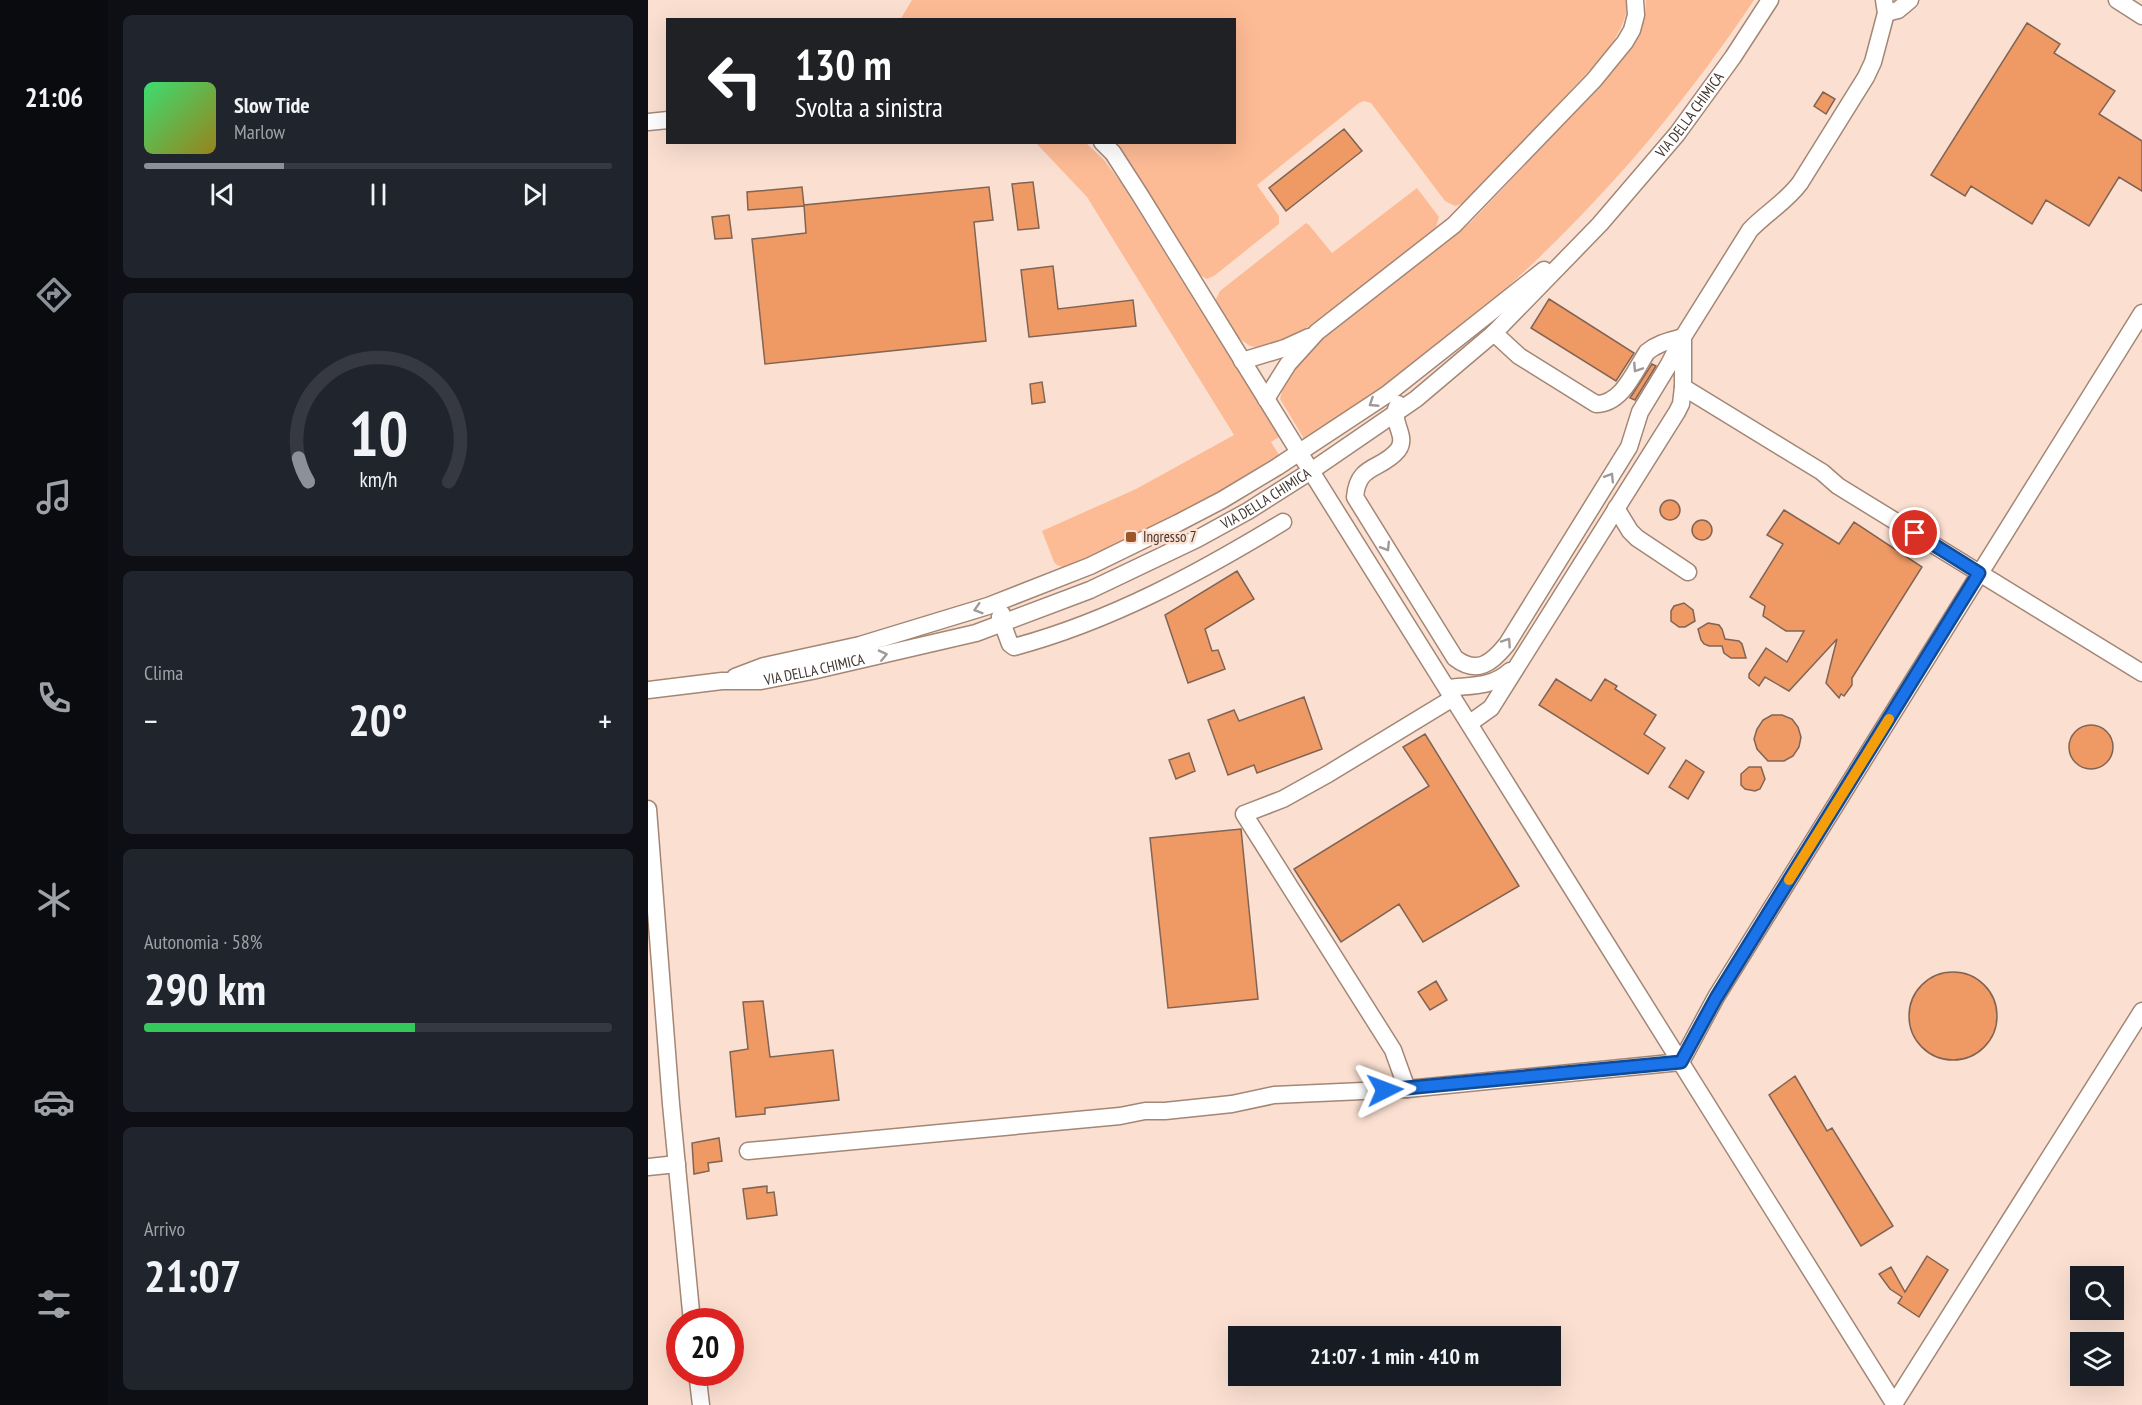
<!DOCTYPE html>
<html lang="it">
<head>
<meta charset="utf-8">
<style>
  body { margin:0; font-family:"PT Sans Narrow",sans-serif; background:#20242c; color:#f1f3f6; height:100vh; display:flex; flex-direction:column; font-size:22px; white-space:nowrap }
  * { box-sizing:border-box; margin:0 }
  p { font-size:20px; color:#9ea1a6 }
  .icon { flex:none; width:33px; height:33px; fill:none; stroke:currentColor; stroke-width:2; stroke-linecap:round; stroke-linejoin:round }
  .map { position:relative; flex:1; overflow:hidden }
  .sheet { display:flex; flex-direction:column; gap:15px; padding:15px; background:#0d0f14; width:540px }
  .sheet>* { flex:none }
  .top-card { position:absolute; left:18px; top:18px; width:570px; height:126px; border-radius:0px; box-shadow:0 6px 24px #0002; background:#202124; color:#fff; overflow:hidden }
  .controls { position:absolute; left:1422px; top:1266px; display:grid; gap:12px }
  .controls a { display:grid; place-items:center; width:54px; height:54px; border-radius:0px; background:#171b24; box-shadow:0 6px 24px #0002; font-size:30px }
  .speed { position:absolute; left:18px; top:1308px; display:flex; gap:12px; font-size:30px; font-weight:700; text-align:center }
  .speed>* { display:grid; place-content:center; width:78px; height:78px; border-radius:50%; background:#171b24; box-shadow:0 6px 24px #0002; line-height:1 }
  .speed .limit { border:9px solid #d22; background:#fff; color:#111 }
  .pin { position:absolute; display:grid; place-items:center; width:51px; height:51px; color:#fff; margin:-26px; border:3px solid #fff; border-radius:50%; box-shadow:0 2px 6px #0007 }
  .me { position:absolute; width:66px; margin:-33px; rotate:87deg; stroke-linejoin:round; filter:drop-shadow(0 0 4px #0008) }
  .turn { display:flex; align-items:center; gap:21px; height:126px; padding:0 30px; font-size:27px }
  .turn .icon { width:78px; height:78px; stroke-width:2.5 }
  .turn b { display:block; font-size:42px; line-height:51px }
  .big { font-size:45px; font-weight:700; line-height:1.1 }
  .sheet .tile { flex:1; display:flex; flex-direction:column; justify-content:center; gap:9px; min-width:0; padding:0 21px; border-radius:9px; background:#20242c }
  .sheet .dial { align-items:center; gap:0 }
  .dial svg { height:156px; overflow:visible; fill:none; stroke:#363941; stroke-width:7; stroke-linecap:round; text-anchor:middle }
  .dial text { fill:#f1f3f6; stroke:none }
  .song { display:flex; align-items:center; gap:18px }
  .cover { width:72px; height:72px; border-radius:9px; background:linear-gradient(135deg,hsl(140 70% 55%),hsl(50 70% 35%)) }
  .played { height:6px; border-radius:3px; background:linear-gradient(90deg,#8c9099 30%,#363941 30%) }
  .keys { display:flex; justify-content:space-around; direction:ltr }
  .heat { display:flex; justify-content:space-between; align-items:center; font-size:33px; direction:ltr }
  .charge { height:9px; border-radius:4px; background:linear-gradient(90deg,#34c759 58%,#363941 0) }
  .trip { position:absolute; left:580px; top:1326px; width:333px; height:60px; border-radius:0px; background:#171b24; box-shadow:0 6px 24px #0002; font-weight:700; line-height:60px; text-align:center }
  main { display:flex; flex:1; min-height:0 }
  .dock { display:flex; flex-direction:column; width:108px; justify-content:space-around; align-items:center; background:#090b0e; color:#9ea1a6 }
  .dock .icon { width:42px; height:42px }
  .dock .active { color:#8c9099 }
  .dock b { font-size:27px; color:#f1f3f6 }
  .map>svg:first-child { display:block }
  .green { fill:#fdbb95 }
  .building { fill:#ef9965; stroke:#816454; stroke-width:1.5 }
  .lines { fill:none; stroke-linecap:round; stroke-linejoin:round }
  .minor-casing { stroke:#a48675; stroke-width:19 }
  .minor { stroke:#fff; stroke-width:16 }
  .oneway { stroke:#a09a96 }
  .route-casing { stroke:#114b97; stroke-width:15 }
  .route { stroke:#1a73e8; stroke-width:10 }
  .slow { stroke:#f59e0b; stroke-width:10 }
  .poi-dot { fill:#9b572a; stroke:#fbe0d1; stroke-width:2 }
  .labels { text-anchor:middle; stroke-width:5; stroke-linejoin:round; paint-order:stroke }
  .street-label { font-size:15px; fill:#42352e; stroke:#fbe0d1 }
  .poi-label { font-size:15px; fill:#42352e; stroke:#fbe0d1; text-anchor:start }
</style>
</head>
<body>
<main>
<nav class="dock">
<b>21:06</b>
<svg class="icon active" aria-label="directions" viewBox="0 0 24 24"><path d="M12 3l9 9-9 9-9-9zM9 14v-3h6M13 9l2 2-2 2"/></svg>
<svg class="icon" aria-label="music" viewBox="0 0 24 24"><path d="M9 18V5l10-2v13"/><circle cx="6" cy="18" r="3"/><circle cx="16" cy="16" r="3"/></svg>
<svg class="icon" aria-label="phone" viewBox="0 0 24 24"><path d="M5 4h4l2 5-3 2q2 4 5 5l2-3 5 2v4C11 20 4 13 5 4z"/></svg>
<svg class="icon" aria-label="climate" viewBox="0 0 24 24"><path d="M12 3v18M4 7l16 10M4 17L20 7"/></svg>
<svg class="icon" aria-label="car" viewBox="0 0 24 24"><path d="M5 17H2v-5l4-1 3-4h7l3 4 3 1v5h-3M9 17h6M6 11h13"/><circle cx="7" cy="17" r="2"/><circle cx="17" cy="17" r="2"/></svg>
<svg class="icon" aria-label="filters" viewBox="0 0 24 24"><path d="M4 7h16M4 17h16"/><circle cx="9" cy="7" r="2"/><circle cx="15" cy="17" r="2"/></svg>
</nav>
<section class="sheet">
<div class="tile">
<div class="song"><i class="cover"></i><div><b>Slow Tide</b><p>Marlow</p></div></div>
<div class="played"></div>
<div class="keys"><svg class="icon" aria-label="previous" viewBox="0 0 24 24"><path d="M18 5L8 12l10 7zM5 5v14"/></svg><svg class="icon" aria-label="pause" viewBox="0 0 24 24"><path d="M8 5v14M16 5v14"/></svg><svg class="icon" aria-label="next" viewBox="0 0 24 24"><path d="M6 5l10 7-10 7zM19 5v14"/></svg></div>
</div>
<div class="tile dial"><svg viewBox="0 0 100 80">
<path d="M14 69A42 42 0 1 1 86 69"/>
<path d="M14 69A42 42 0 0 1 9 57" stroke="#8c9099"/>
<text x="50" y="56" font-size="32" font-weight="700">10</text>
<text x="50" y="72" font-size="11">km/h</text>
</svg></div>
<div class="tile"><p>Clima</p>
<div class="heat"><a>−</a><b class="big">20°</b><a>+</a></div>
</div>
<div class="tile"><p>Autonomia · 58%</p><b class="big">290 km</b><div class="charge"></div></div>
<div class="tile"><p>Arrivo</p><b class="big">21:07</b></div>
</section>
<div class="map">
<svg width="1494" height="1405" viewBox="0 0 1494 1405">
  <rect width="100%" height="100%" fill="#fbe0d1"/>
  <path class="green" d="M264,0H980C979,21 969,36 957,54L816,203L807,206L797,201L723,103L716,101L711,103L609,185L631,216V224L566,276L559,279L550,274L482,162L466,143L586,142V20H252Z
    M998,0H1106C1013,140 898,263 766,366C732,393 694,417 658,442L632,399L636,384L642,371L665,347L823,222L949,89L965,69L992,31L997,14Z
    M388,143H438L456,160L473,183L631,437L623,442L633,458L576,491L457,551L417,568L409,565L406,562L394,531L488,489L586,435L439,197Z
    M769,188L791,217L788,227L783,233L645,338L613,348L602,346L589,337L569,305L568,299L572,291L658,223L661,225L684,253Z"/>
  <path class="building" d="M1379,23L1412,44L1406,53L1467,91L1451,114L1494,141V191L1471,177L1441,226L1398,200L1384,224L1323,186L1317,196L1283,175Z
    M1175,92L1187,99L1178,114L1166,106Z
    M696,129L714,151L638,211L621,188Z
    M385,182L391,228L370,230L364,184Z
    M154,187L156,206L100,210L99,192Z
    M341,187L345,220L326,222L338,341L117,364L104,239L158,233L156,205Z
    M81,215L84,238L67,239L64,217Z
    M405,266L410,309L485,300L488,326L381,337L373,270Z
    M901,299L986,353L968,381L883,328Z
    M1004,364L1008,366L987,400L982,398Z
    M394,382L397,402L384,404L382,384Z
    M1012 510a10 10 0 1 1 20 0a10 10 0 1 1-20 0Z
    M1136,510L1191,544L1206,522L1274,567L1204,678V685L1196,696L1193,694L1191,698L1178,683L1189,639L1141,691L1117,677L1111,686L1101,678V674L1118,648L1139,662L1156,631H1138L1115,616L1117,606L1102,597L1135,544L1119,535Z
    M1044 530a10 10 0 1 1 20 0a10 10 0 1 1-20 0Z
    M589,571L606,599L557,629L564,651L570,650L577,669L540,683L517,615Z
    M1036,603L1045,610L1047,621L1037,627H1031L1023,621V611L1026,606Z
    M1060,623L1071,625L1074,629L1077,639L1091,641L1094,644L1098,658H1083L1076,653L1074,646H1061L1056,644L1053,640L1050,629Z
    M908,679L943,701L957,679L969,686L967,689L1008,715L996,734L1017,748L1000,774L891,705Z
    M656,697L674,749L609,773L606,765L580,775L560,720L586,710L591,721Z
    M1124,715H1134L1144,719L1150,727L1153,737L1151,747L1145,756L1136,761H1120L1109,749L1106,739L1109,729L1115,720Z
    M1421 747a22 22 0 1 1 44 0a22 22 0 1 1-44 0Z
    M777,734L871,886L775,942L751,904L693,942L646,869L781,786L755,747Z
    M541,753L547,771L528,779L521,760Z
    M1038,760L1056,772L1040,799L1021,787Z
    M1101,767H1113L1117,779L1112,789L1107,791L1097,789L1093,785V774Z
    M593,829L610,999L520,1008L502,838Z
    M1261 1016a44 44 0 1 1 88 0a44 44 0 1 1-88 0Z
    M788,981L799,1000L782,1010L770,992Z
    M115,1001L122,1057L185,1050L191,1100L117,1108V1114L88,1117L82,1052L100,1049L95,1002Z
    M1147,1076L1179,1131L1184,1128L1245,1226L1213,1246L1121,1095Z
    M71,1138L74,1161L60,1163L61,1171L46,1174L44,1143Z
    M119,1186V1193L126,1192L129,1215L99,1219L95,1189Z
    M1279,1256L1300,1270L1271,1317L1250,1303L1254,1297L1242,1289L1231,1274L1243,1267L1257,1292Z"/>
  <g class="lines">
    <g class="minor-casing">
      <g id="minor">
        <path d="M1469,0L1494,16"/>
        <path d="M1238,13L1250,10L1262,0"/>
        <path d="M0,122L20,120"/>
        <path d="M454,142L465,153L492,195L651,452L1247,1405"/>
        <path d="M846,333L871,356L948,404C974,404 986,372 999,352C1010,343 1021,341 1035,337"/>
        <path d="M594,361L637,348L661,337"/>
        <path d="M1035,387L1174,472L1190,486L1494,673"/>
        <path d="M618,399L640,364L669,332L806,225L946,80L977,42L984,30L988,15L987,0"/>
        <path d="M750,404C748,408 747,414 748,418C749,429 758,439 750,450C733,471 710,463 707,497L807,658C829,675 844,663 859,644L981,447L992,412L1020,366L1035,337"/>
        <path d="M968,508L982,531L989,538L1040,572"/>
        <path d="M354,614L352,617L362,644L366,647C463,621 551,573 635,522"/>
        <path d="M87,677L116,666L212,645L340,606L442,566L530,523L574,500L629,467L738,395L896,270"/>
        <path d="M799,688C823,685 843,688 862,671"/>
        <path id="s1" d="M0,690L74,681H113L164,671L328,633L442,590L549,539L600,511L663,471L768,399L846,333L952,224L1029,134L1085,57L1122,0"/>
        <path d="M822,723L843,708L1029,412L1033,404L1035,387V337L1102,230C1118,213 1138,202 1152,183L1218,77L1225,62L1238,13L1236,0"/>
        <path d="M0,809L23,1104L44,1322"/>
        <path d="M759,1089L745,1050L596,814L635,799L680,774L805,698"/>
        <path d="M100,1151L472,1116L497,1111H517L584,1104L626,1095L759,1089L1033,1062L1068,997L1494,313"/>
        <path d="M0,1167L29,1164"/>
        <path d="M49,1372L53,1405"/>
        <path d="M1246,1404L1494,1011"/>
      </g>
    </g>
    <use href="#minor" class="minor"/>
  </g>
  <defs><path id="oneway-chevron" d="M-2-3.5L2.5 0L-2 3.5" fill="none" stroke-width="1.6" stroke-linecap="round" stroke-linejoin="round" transform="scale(1.5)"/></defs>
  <g class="oneway">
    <use href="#oneway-chevron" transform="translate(989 368) rotate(123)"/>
    <use href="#oneway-chevron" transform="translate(725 403) rotate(147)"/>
    <use href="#oneway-chevron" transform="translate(962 477) rotate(-58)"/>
    <use href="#oneway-chevron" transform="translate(738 547) rotate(58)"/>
    <use href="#oneway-chevron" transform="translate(330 609) rotate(163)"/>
    <use href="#oneway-chevron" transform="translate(859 642) rotate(-56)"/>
    <use href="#oneway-chevron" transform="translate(235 655) rotate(-13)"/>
  </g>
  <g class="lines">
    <g class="route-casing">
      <path id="route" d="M737,1090L1033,1062L1068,998L1331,573L1267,533"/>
    </g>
    <use href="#route" class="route"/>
    <path class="slow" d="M1141,880L1241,719"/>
  </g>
  <rect class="poi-dot" x="477" y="531" width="12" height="12" rx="3"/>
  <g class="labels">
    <g class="street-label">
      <text dy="5" stroke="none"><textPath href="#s1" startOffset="1230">VIA DELLA CHIMICA</textPath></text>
      <text dy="5" stroke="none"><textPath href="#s1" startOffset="654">VIA DELLA CHIMICA</textPath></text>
      <text dy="5" stroke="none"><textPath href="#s1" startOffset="168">VIA DELLA CHIMICA</textPath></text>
    </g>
    <g class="poi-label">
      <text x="495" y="542">Ingresso 7</text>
    </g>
  </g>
</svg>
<div class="controls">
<a><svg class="icon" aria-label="search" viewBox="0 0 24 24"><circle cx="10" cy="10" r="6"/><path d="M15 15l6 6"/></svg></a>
<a><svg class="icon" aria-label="layers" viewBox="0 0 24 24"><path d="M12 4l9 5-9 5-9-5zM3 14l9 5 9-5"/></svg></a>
</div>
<div class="speed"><div class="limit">20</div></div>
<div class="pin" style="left:1267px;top:533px;background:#d93025"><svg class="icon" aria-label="arrive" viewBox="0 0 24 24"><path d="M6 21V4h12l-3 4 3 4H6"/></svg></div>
<svg class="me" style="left:737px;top:1090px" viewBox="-20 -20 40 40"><path d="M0-17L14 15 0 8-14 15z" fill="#1a73e8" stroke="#fff" stroke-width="4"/></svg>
<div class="trip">21:07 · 1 min · 410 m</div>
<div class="top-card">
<div class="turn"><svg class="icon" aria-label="left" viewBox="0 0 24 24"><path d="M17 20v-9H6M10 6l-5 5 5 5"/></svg><div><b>130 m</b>Svolta a sinistra</div></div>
</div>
</div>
</main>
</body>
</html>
